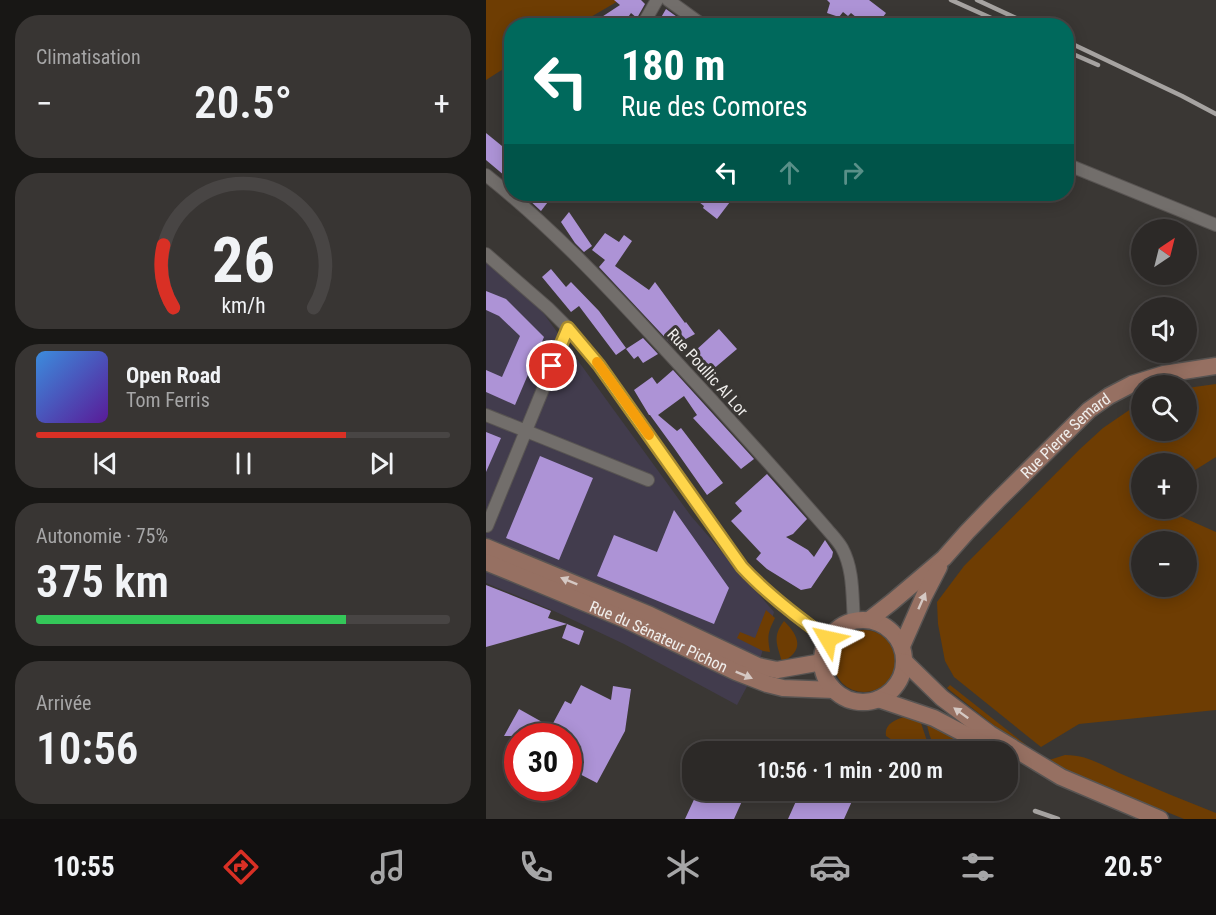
<!DOCTYPE html>
<html lang="fr">
<head>
<meta charset="utf-8">
<style>
  body { margin:0; font-family:"Roboto Condensed",sans-serif; background:#383533; color:#f1f3f6; height:100vh; display:flex; flex-direction:column; font-size:22px; white-space:nowrap }
  * { box-sizing:border-box; margin:0 }
  p { font-size:20px; color:#a6a6a7 }
  .icon { flex:none; width:33px; height:33px; fill:none; stroke:currentColor; stroke-width:2; stroke-linecap:round; stroke-linejoin:round }
  .map { position:relative; flex:1; overflow:hidden }
  .details { display:flex; flex-direction:column; gap:15px; padding:15px; background:#181715; width:486px }
  .details>* { flex:none }
  .banner { position:absolute; left:18px; top:18px; width:570px; height:183px; border-radius:24px; box-shadow:0 3px 15px #0003,0 0 0 2px #484544; background:#00695c; color:#fff; overflow:hidden }
  .needle { width:39px; rotate:35deg }
  .fabs { position:absolute; left:645px; top:219px; display:grid; gap:12px }
  .fabs a { display:grid; place-items:center; width:66px; height:66px; border-radius:50%; background:#2c2927; box-shadow:0 3px 15px #0003,0 0 0 2px #484544; font-size:30px }
  .speed { position:absolute; left:18px; top:723px; display:flex; gap:12px; font-size:30px; font-weight:700; text-align:center }
  .speed>* { display:grid; place-content:center; width:78px; height:78px; border-radius:50%; background:#2c2927; box-shadow:0 3px 15px #0003,0 0 0 2px #484544; line-height:1 }
  .speed .limit { border:9px solid #d22; background:#fff; color:#111 }
  .pin { position:absolute; display:grid; place-items:center; width:51px; height:51px; color:#fff; margin:-26px; border:3px solid #fff; border-radius:50%; box-shadow:0 2px 6px #0007 }
  .me { position:absolute; width:66px; margin:-33px; rotate:306deg; stroke-linejoin:round; filter:drop-shadow(0 0 4px #0008) }
  .turn { display:flex; align-items:center; gap:21px; height:126px; padding:0 18px; font-size:27px }
  .turn .icon { width:78px; height:78px; stroke-width:2.5 }
  .turn b { display:block; font-size:42px; line-height:51px }
  .lanes { display:flex; align-items:center; height:57px; padding:0 18px; background:#0003; justify-content:center; gap:30px; direction:ltr }
  .lanes .off { opacity:.35 }
  .big { font-size:45px; font-weight:600; line-height:1.1 }
  .details .card { flex:1; display:flex; flex-direction:column; justify-content:center; gap:9px; min-width:0; padding:0 21px; border-radius:24px; background:#383533 }
  .details .dial { align-items:center; gap:0 }
  .dial svg { height:156px; overflow:visible; fill:none; stroke:#484544; stroke-width:7; stroke-linecap:round; text-anchor:middle }
  .dial text { fill:#f1f3f6; stroke:none }
  .song { display:flex; align-items:center; gap:18px }
  .cover { width:72px; height:72px; border-radius:9px; background:linear-gradient(135deg,hsl(210 70% 55%),hsl(270 70% 35%)) }
  .played { height:6px; border-radius:3px; background:linear-gradient(90deg,#d93025 75%,#484544 75%) }
  .keys { display:flex; justify-content:space-around; direction:ltr }
  .heat { display:flex; justify-content:space-between; align-items:center; font-size:33px; direction:ltr }
  .charge { height:9px; border-radius:4px; background:linear-gradient(90deg,#34c759 75%,#484544 0) }
  .trip { position:absolute; left:196px; top:741px; width:336px; height:60px; border-radius:24px; background:#2c2927; box-shadow:0 3px 15px #0003,0 0 0 2px #484544; font-weight:600; line-height:60px; text-align:center }
  .dock { display:flex; height:96px; justify-content:space-around; align-items:center; background:#121010; color:#a6a6a7 }
  .dock .icon { width:42px; height:42px }
  .dock .active { color:#d93025 }
  .dock b { font-size:27px; color:#f1f3f6 }
  main { display:flex; flex:1; min-height:0 }
  .map>svg:first-child { display:block }
  .commercial { fill:#423c4d }
  .green { fill:#6e3d03; fill-rule:evenodd }
  .building { fill:#ad93d6 }
  .lines { fill:none; stroke-linecap:round; stroke-linejoin:round }
  .street-casing { stroke:#585452; stroke-width:14 }
  .secondary-casing { stroke:#585452; stroke-width:19 }
  .street { stroke:#726e6b; stroke-width:12 }
  .secondary { stroke:#967062; stroke-width:16 }
  .rail { stroke:#a6a3a1; stroke-width:4.5 }
  .oneway { fill:#d5c8c3 }
  .route-casing { stroke:#a68a30; stroke-width:15 }
  .route { stroke:#ffd54a; stroke-width:10 }
  .slow { stroke:#f59e0b; stroke-width:10 }
  .labels { text-anchor:middle; stroke-width:6; stroke-linejoin:round; paint-order:stroke }
  .street-label { font-size:16px; fill:#f0eeec; stroke:#3a3734 }
</style>
</head>
<body>
<main>
<section class="details">
<div class="card"><p>Climatisation</p>
<div class="heat"><a>−</a><b class="big">20.5°</b><a>+</a></div>
</div>
<div class="card dial"><svg viewBox="0 0 100 80">
<path d="M14 69A42 42 0 1 1 86 69"/>
<path d="M14 69A42 42 0 0 1 9 37" stroke="#d93025"/>
<text x="50" y="56" font-size="32" font-weight="700">26</text>
<text x="50" y="72" font-size="11">km/h</text>
</svg></div>
<div class="card">
<div class="song"><i class="cover"></i><div><b>Open Road</b><p>Tom Ferris</p></div></div>
<div class="played"></div>
<div class="keys"><svg class="icon" aria-label="previous" viewBox="0 0 24 24"><path d="M18 5L8 12l10 7zM5 5v14"/></svg><svg class="icon" aria-label="pause" viewBox="0 0 24 24"><path d="M8 5v14M16 5v14"/></svg><svg class="icon" aria-label="next" viewBox="0 0 24 24"><path d="M6 5l10 7-10 7zM19 5v14"/></svg></div>
</div>
<div class="card"><p>Autonomie · 75%</p><b class="big">375 km</b><div class="charge"></div></div>
<div class="card"><p>Arrivée</p><b class="big">10:56</b></div>
</section>
<div class="map">
<svg width="730" height="819" viewBox="0 0 730 819">
  <rect width="100%" height="100%" fill="#3a3734"/>
  <path class="commercial" d="M0,247L58,314L205,516L288,612L272,666L251,705L138,644L68,611L0,583Z"/>
  <path class="green" d="M0,0H134L91,25L26,26L25,64L0,80Z
    M730,384V457L701,475L700,464H656V508L678,509L730,532V710L593,724L555,747L468,677L459,661L452,624L451,602L478,566L594,449L617,428L655,402L656,430H700L701,388ZM656,542H700V586H656Z
    M280,610L289,618C282,632 281,636 284,652L277,651L251,638L254,632L269,638Z
    M298,621C313,636 319,650 296,662C291,644 286,637 298,621Z
    M347 661a31 31 0 1 1 62 0a31 31 0 1 1-62 0Z
    M464,685L549,752L515,731L461,688Z
    M418,717L434,720L441,741V745C426,745 412,745 400,736C398,724 409,720 418,717Z
    M440,722L501,751L451,746C443,741 443,730 440,722Z
    M579,755C604,755 618,767 640,776C670,789 700,801 730,813V819H698L566,765L560,761Z"/>
  <path class="building" d="M128,0H155L159,4L151,18L145,13L136,26H102L134,5Z
    M341,0H383L400,13L390,26H381L365,13L362,16L357,12L353,17L341,13L344,3Z
    M180,9L194,19L189,26H170Z
    M0,133L26,154V182L0,160Z
    M45,194H68L55,211L41,198Z
    M203,194H241L247,198L231,219L217,208L218,206Z
    M83,212L106,246L98,252L89,243L75,222Z
    M119,233L133,242L138,235L146,241L129,266L163,290L169,282L199,323L200,322L209,334L187,346L113,267L119,260L106,250Z
    M65,269L80,287L85,282L113,311L140,348L130,355L93,306L85,312L56,277Z
    M0,291L20,299L58,337L29,405L0,392V370L16,377L34,336L13,316L0,310Z
    M233,329L251,349L225,371L209,351Z
    M157,338L172,354L157,363L152,356L148,359L140,349Z
    M187,370L268,459L255,469L207,418L211,415L198,396L172,415L191,431L195,428L237,483L221,495L188,448L164,415H163L148,390L166,377L171,384Z
    M0,432L15,438L0,472Z
    M54,456L107,478L73,560L20,538Z
    M281,474L321,519L307,534L300,537L322,550L328,557L339,540L347,552L346,557L325,588L315,590L281,569L270,559L275,553L245,521L256,511L249,503Z
    M188,510L243,588L228,624L111,576L128,535L171,552Z
    M0,585L65,611L62,618L81,624L0,647Z
    M81,624L98,631L93,645L76,638Z
    M95,685L125,700L127,686L145,689L139,731L111,783L82,768V736H18L33,709L65,727L79,701L85,704Z
    M231,790H261L248,819H199L211,793L226,800Z
    M315,790H371L358,819H302Z"/>
  <g class="lines">
    <g class="street-casing">
      <path id="street" d="M182,0L218,26
        M156,26L171,0
        M580,164L730,225
        M0,175C63,225 119,284 173,343C230,404 286,466 341,529C346,535 352,541 356,548C368,570 366,597 368,621
        M0,254L62,308L82,328L113,365L256,567C282,595 311,617 342,639
        M0,415L162,480
        M1,526L82,328"/>
    </g>
    <g class="secondary-casing">
      <g id="secondary">
        <path d="M0,547L164,615L272,666L291,670L336,662"/>
        <path id="s1" d="M0,562L138,619L250,672L281,684L297,688L348,690"/>
        <circle cx="377" cy="661" r="41"/>
        <path id="s2" d="M383,620L406,602L458,558L481,532L512,500L603,410L623,396L646,384L678,374L730,366"/>
        <path d="M416,646L438,596L453,567"/>
        <path d="M419,662L456,698L504,734L575,777L674,819"/>
        <path d="M392,699L448,718L513,752"/>
      </g>
    </g>
    <use href="#street" class="street"/>
    <use href="#secondary" class="secondary"/>
    <path class="rail" d="M465,0L523,26
      M491,0L547,26
      M580,41L696,96L730,114
      M580,51L612,65
      M549,811L572,819"/>
  </g>
  <defs><path id="oneway-solid" d="M-6-.8H1V-3.2L6.5 0L1 3.2V.8H-6Z" transform="scale(1.5)"/></defs>
  <g class="oneway">
    <use href="#oneway-solid" transform="translate(83 581) rotate(-158)"/>
    <use href="#oneway-solid" transform="translate(436 601) rotate(-66)"/>
    <use href="#oneway-solid" transform="translate(258 675) rotate(22)"/>
    <use href="#oneway-solid" transform="translate(475 713) rotate(-144)"/>
  </g>
  <g class="lines">
    <g class="route-casing">
      <path id="route" d="M66,366L82,328L113,365L256,567C282,595 311,617 342,639"/>
    </g>
    <use href="#route" class="route"/>
    <path class="slow" d="M111,362L163,435"/>
  </g>
  <g class="labels">
    <g class="street-label">
      <text transform="translate(222 372) rotate(48)" y="6">Rue Poullic Al Lor</text>
      <text dy="6" stroke="none"><textPath href="#s2" startOffset="270">Rue Pierre Semard</textPath></text>
      <text dy="6" stroke="none"><textPath href="#s1" startOffset="188">Rue du Sénateur Pichon</textPath></text>
    </g>
  </g>
</svg>
<div class="fabs">
<a><svg class="needle" viewBox="-14 -14 28 28"><path d="M0-13l5 13h-10z" fill="#e53935"/><path d="M0 13l5-13h-10z" fill="#a6a6a7"/></svg></a>
<a><svg class="icon" aria-label="sound" viewBox="0 0 24 24"><path d="M4 9h4l5-4v14l-5-4H4zM17 9q2 3 0 6"/></svg></a>
<a><svg class="icon" aria-label="search" viewBox="0 0 24 24"><circle cx="10" cy="10" r="6"/><path d="M15 15l6 6"/></svg></a>
<a>+</a>
<a>−</a>
</div>
<div class="speed"><div class="limit">30</div></div>
<div class="pin" style="left:66px;top:366px;background:#d93025"><svg class="icon" aria-label="arrive" viewBox="0 0 24 24"><path d="M6 21V4h12l-3 4 3 4H6"/></svg></div>
<svg class="me" style="left:342px;top:639px" viewBox="-20 -20 40 40"><path d="M0-17L14 15 0 8-14 15z" fill="#ffd54a" stroke="#fff" stroke-width="4"/></svg>
<div class="trip">10:56 · 1 min · 200 m</div>
<div class="banner">
<div class="turn"><svg class="icon" aria-label="left" viewBox="0 0 24 24"><path d="M17 20v-9H6M10 6l-5 5 5 5"/></svg><div><b>180 m</b>Rue des Comores</div></div>
<div class="lanes"><svg class="icon" aria-label="left" viewBox="0 0 24 24"><path d="M17 20v-9H6M10 6l-5 5 5 5"/></svg><svg class="icon off" aria-label="ahead" viewBox="0 0 24 24"><path d="M12 20V5M6 11l6-6 6 6"/></svg><svg class="icon off" aria-label="right" viewBox="0 0 24 24"><path d="M7 20v-9h11M14 6l5 5-5 5"/></svg></div>
</div>
</div>
</main>
<nav class="dock">
<b>10:55</b>
<svg class="icon active" aria-label="directions" viewBox="0 0 24 24"><path d="M12 3l9 9-9 9-9-9zM9 14v-3h6M13 9l2 2-2 2"/></svg>
<svg class="icon" aria-label="music" viewBox="0 0 24 24"><path d="M9 18V5l10-2v13"/><circle cx="6" cy="18" r="3"/><circle cx="16" cy="16" r="3"/></svg>
<svg class="icon" aria-label="phone" viewBox="0 0 24 24"><path d="M5 4h4l2 5-3 2q2 4 5 5l2-3 5 2v4C11 20 4 13 5 4z"/></svg>
<svg class="icon" aria-label="climate" viewBox="0 0 24 24"><path d="M12 3v18M4 7l16 10M4 17L20 7"/></svg>
<svg class="icon" aria-label="car" viewBox="0 0 24 24"><path d="M5 17H2v-5l4-1 3-4h7l3 4 3 1v5h-3M9 17h6M6 11h13"/><circle cx="7" cy="17" r="2"/><circle cx="17" cy="17" r="2"/></svg>
<svg class="icon" aria-label="filters" viewBox="0 0 24 24"><path d="M4 7h16M4 17h16"/><circle cx="9" cy="7" r="2"/><circle cx="15" cy="17" r="2"/></svg>
<b>20.5°</b>
</nav>
</body>
</html>
